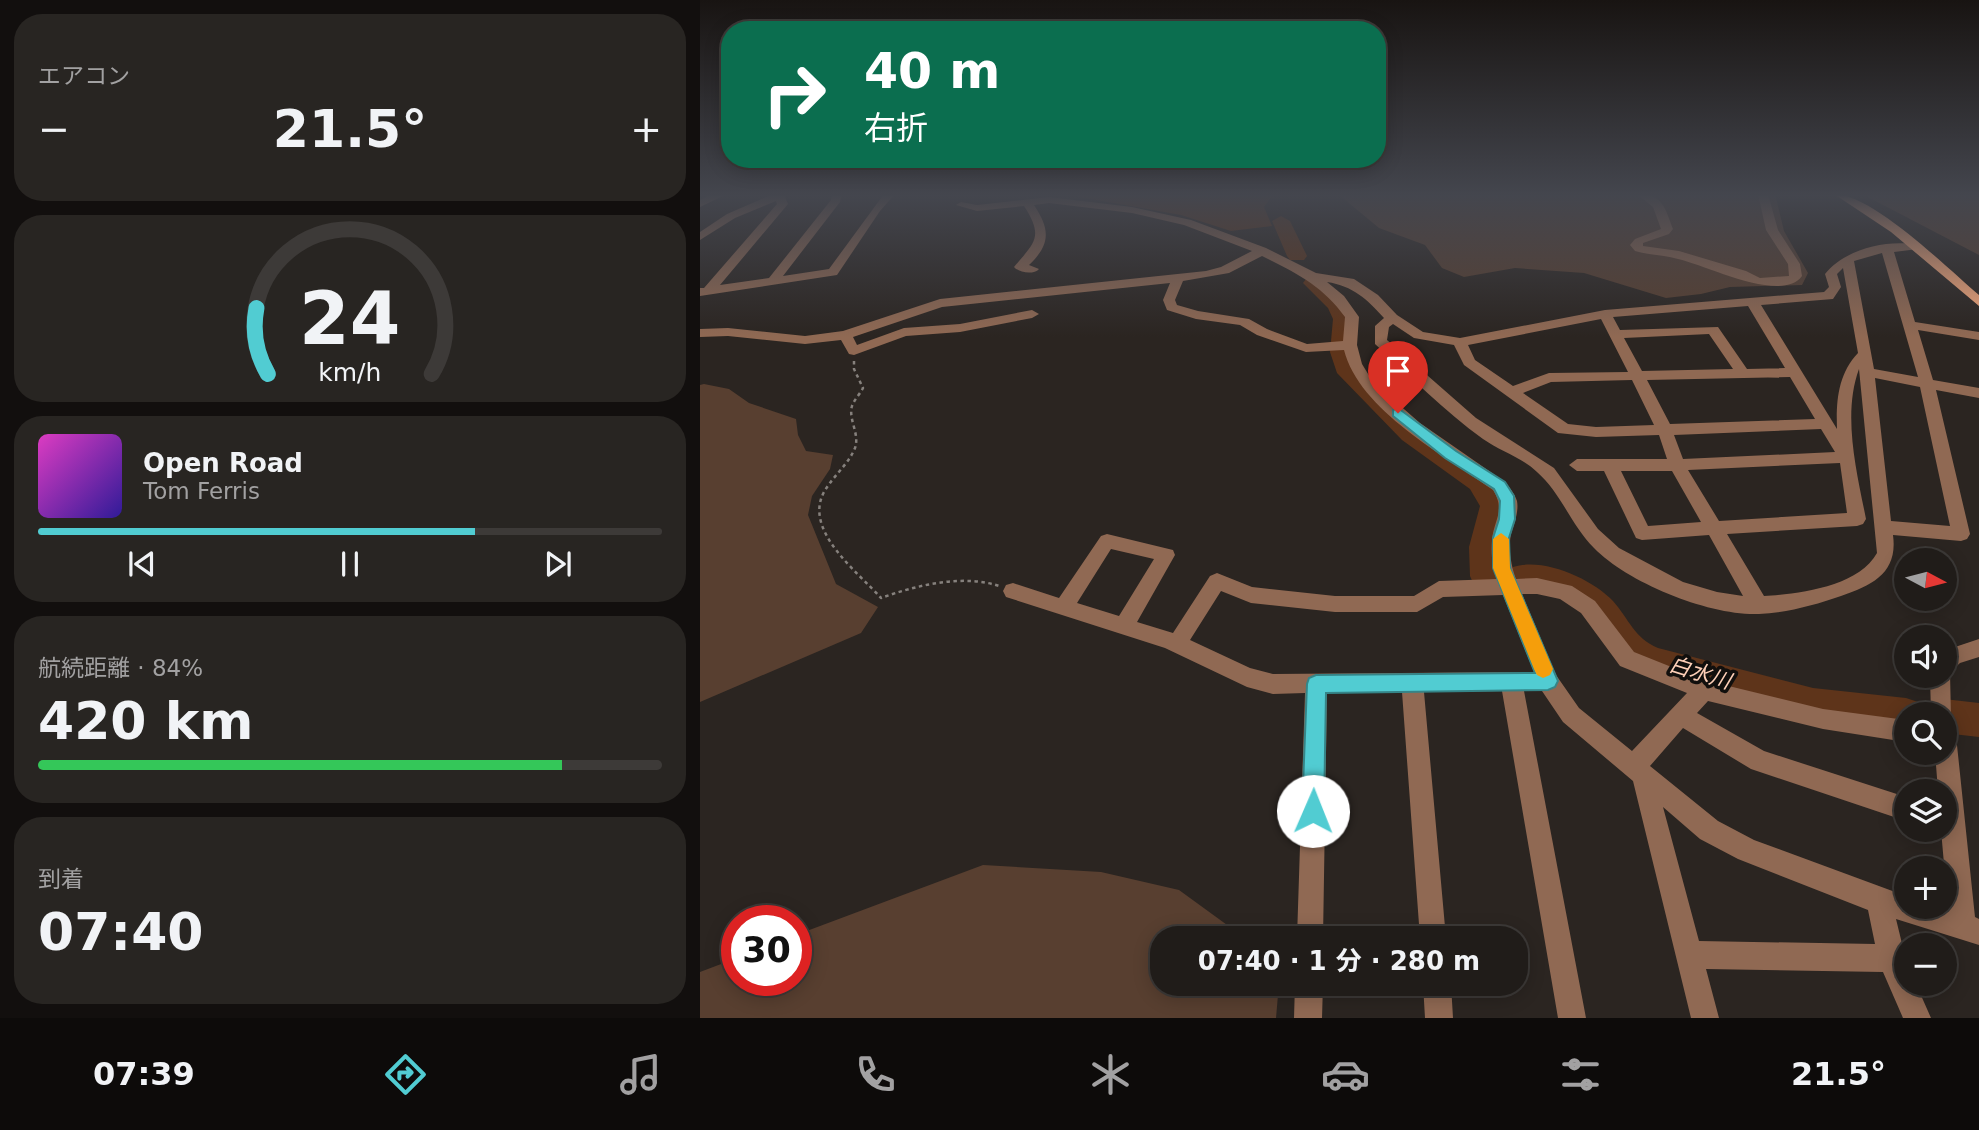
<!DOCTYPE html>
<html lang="ja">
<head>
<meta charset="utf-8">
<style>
  body { margin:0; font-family:"DejaVu Sans","Noto Sans JP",sans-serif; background:#282522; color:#f1f3f6; height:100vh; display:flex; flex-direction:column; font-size:26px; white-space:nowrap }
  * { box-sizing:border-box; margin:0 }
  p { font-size:23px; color:#a2a1a2 }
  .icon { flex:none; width:38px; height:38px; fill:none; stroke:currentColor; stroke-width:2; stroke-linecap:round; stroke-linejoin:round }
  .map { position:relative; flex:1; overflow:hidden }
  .details { display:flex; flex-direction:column; gap:14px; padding:14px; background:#120f0e; width:700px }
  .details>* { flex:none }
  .guide { position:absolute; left:21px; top:21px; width:665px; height:147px; border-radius:28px; box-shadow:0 4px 18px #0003,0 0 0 2px #3d3a38; background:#0b6e4f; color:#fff; overflow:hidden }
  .needle { width:46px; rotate:97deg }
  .controls { position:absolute; left:1194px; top:548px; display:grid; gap:14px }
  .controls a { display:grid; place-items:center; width:63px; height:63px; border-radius:50%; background:#201c19; box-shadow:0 4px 18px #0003,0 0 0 2px #3d3a38; font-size:35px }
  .speed { position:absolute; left:21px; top:905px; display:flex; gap:14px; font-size:35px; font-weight:700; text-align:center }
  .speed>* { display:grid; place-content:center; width:91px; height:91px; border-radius:50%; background:#201c19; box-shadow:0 4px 18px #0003,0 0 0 2px #3d3a38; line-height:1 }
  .speed .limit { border:10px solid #d22; background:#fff; color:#111 }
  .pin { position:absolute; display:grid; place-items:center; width:60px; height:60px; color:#fff; margin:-72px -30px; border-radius:50% 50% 50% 0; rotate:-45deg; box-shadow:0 0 7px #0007 }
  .pin .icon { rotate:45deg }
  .me { position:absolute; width:77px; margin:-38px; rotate:1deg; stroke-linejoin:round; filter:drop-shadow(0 0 5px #0008) }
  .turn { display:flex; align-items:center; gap:24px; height:147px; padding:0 28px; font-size:32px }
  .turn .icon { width:91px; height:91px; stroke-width:2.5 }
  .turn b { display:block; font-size:49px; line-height:60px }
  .big { font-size:52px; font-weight:700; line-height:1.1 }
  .details .card { flex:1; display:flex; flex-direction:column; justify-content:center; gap:10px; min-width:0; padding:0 24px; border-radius:28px; background:#282522 }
  .details .dial { align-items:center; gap:0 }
  .dial svg { height:182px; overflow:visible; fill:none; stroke:#3d3a38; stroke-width:7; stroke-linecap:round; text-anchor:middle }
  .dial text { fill:#f1f3f6; stroke:none }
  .song { display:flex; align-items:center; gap:21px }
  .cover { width:84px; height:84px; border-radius:10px; background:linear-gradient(135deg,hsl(310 70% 55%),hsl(250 70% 35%)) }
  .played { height:7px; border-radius:4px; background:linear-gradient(90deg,#51ccd2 70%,#3d3a38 70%) }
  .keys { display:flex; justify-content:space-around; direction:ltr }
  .heat { display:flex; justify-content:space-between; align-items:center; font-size:38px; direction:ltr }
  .charge { height:10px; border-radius:5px; background:linear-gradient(90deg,#34c759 84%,#3d3a38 0) }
  .trip { position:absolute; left:450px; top:926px; width:378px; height:70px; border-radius:28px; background:#201c19; box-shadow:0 4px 18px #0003,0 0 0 2px #3d3a38; font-weight:700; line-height:70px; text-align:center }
  .menu { display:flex; height:112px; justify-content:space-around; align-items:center; background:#0d0b0a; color:#a2a1a2 }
  .menu .icon { width:49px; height:49px }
  .menu .active { color:#51ccd2 }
  .menu b { font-size:32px; color:#f1f3f6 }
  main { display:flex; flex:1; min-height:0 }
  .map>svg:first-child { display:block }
  .green { fill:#583f30 }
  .water { fill:#5e341a }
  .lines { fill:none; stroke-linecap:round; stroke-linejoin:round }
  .river { fill:#5e341a; fill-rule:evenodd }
  .path { stroke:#86817d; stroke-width:2.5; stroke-dasharray:3.5 3.5; stroke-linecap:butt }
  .minor { fill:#906953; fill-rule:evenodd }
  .major { fill:#fbab7d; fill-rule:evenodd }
  .route { fill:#51ccd2; stroke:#358588; stroke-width:2 }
  .slow { fill:#f59e0b }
  .labels { text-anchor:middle; stroke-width:7; stroke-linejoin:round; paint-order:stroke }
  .water-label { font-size:21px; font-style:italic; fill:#fdcfb7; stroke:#110f0d }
</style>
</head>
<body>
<main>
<section class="details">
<div class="card"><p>エアコン</p>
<div class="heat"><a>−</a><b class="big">21.5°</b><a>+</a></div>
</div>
<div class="card dial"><svg viewBox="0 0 100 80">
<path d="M14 69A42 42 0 1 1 86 69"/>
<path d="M14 69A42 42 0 0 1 9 40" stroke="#51ccd2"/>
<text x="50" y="56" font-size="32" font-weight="700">24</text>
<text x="50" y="72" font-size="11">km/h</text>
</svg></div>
<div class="card">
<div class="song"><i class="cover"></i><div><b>Open Road</b><p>Tom Ferris</p></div></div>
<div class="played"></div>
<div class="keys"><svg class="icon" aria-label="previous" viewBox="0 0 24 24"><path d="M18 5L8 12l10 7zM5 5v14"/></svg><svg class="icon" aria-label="pause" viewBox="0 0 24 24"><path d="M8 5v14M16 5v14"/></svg><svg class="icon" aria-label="next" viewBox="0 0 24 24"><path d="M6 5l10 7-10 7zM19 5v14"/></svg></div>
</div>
<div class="card"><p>航続距離 · 84%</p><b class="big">420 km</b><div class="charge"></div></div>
<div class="card"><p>到着</p><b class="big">07:40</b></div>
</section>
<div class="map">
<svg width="1279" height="1018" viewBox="0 0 1279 1018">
  <rect width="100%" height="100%" fill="#2b2521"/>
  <path class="green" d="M638,194H1075L1084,231L1108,273L1102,285L1030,287L1001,294L966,298L884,273L815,268L764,277L742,268L725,245L679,228Z
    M1162,194H1279V255Z
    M4,384L29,389L49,403L96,419L98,435L106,451L133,455L130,469L112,496L108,515L136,584L178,607L161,633L0,702V385Z
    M283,865L401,872L479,890L545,938H462V984H571L578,995L576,1018H0V972L37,958V980H96V935Z"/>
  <path class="water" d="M363,194H570L573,195L564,207L572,226L531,231L481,215Z"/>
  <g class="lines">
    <path class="river" d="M581,216L590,221L607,256L604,260H590L587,256L572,221Z
      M613,277C623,279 629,286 636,293C663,318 648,335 656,366C676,386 696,407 718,426C745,451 800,465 808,506L799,536V566L805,567L809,576L813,567C844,557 892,579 913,601C929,619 934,638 958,648L1113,688L1206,698L1218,702L1224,714H1206V730L1159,727L1091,715L945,673L916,658L891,620L872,603L854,594L813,585L809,576L805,585L785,588L774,585L770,576L769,547L780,506L770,489L702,440L637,373L630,352L633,319L628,308L603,283L606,279Z
      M1244,699L1279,703V737L1244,733V714H1227L1232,704Z"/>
    <path class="path" d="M154,361V369L163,388C160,394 154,400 152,406C148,419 160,434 155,448C148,465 133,476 124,492C103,531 158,572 181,598C217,585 263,574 299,586"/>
    <path class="minor" d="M12,194H27L0,207V200Z
      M73,194H88L85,197L88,204L20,285L69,278L131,200L132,194H142L140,202L83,276L129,269L184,194H195L180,211L137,275L0,296V288H4L77,204L76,201L35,218L0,240V232L27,214Z
      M937,194C963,194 965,208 973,229L969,234L943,243V246L979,251L1046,271L1060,278L1089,276L1088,264L1066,230L1058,194H1068L1078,230L1100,264L1102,276C1082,304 1006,265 978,259C964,255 949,255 935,251L930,245L935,239L961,229L953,207Z
      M349,197L432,207L491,220L566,248L616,273L654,279L678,295L697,315L723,332L760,338L905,310L1124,292L1129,287L1125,274C1145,249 1187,239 1218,245V249L1194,252L1215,322L1279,332V340L1218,330L1233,380L1279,388V398L1236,390L1270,534L1267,539L1261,541L1193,535C1198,572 1174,585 1141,596C1115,605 1086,613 1059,614C1010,616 928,583 894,548C871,525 861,493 837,472C821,457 800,451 783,439C744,411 710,376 675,344V326L684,318C667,299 653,286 627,282L644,296L659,317L657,345L662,364L673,382L720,423L805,482C809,487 815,494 817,501C819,512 814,524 811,534C808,548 811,566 816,579L837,578L872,586L895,601L934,652L1004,680L1123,709L1206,720V742L1123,729L1008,701L997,713L1064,751L1206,797V821L1051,769L983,728L950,766L1018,821L1054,840L1206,896V906L1248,909L1241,830H1244V791H1238L1235,752H1244V714H1231L1230,676H1244L1246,650L1279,639V657L1260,663L1250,672L1251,718L1255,726L1275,917L1279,919V945L1196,919L1206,960V984H1216L1231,1018H1203L1183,972L1006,969L1019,1018H991L933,781L863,722L842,691H824L886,1018H858L802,691L724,692L746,938H720L702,692L627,693L623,938H597L605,693L573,694L547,687L465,648L306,597L303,591L306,585L313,583L359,598L401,536L407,534L473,550L475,555L437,622L473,633L510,576L517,573L552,587L635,596H714L739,581L797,579C792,567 791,553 792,540C794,519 806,511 793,490C745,456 659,410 644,350L606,352L557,335L540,325L496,319L467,310L463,300L470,283L242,307L153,337L157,345L204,328L260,324L332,310L339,314L332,318L260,332L206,336L154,355L149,354L141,340L105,344L28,336L0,337V329L28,328L105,336L143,331L240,299L506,271L521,267L552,251L484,225L432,213L349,203L334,205C350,229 351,244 329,265L339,269C334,275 319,273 314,267C335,242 344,237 324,206L277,211L256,205L261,202L277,205ZM1182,253L1218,377L1174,369L1154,261ZM562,256C595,272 623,286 645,317L643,341L607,344L567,329L549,319L498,311L477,305L475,300L483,281L529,273ZM1143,268L1158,353C1138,374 1136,401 1137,429L1061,305L1133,299L1141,287L1137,274ZM1048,306L1085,368L1047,369L1018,327L920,330L913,317ZM901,319L928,372L849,373L813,386L775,360L768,345ZM693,324L714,338L754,345L764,365L858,433L896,437L959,435L967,459H877L869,465L877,471H904L936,538L942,540L1009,535L1043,596L1017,592L983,582L919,548L898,529L854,468L776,418L687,340L689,327ZM1009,334L1033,369L942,371L924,338ZM1159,369L1177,553C1158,587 1098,594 1064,596L1027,534L1157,526L1163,524L1166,519C1157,473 1142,415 1159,369ZM1090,377L1115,419L970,424L947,380ZM1175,378L1220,387L1250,526L1191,521ZM932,380L954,425L896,427L868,424L823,393L851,382ZM1121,429L1135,452L983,459L974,435ZM1140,463L1147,513L1019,521L988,470ZM921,471H972L1001,522L948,526ZM411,549L454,559L419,616L377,603ZM521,591L551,603L635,612H717L743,597L803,595L834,672L573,674L550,668L490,640ZM822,594H837L860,599L881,613L920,666L987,693L932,751L879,708L856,675ZM963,807L1000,839L1038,859L1168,910L1175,944L999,941Z
      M595,984H623L622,1018H594Z
      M723,984H751L753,1018H725Z"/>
    <path class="major" d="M1134,194C1173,194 1248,269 1279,295V306L1191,232Z"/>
  </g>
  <linearGradient id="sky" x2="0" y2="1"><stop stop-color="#181412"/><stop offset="0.58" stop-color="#44464e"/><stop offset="1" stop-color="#44464e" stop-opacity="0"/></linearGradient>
  <rect width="1279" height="337" fill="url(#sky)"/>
  <path class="route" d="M698,408L756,451L805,482L814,496L815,519L809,538L810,568L858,681L855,687L848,690L626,693L624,811L621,819L613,822L605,819L602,811L607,684L609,678L616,675L835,673L793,568V538L799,519L800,501L794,489L745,458L693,416V410Z"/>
  <path class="slow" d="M801,533L809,539L810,568L853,669L850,675L843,678L837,675L834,669L793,568V539Z"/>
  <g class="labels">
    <g class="water-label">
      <text transform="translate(1000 673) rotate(17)" y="7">白水川</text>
    </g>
  </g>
</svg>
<div class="controls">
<a><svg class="needle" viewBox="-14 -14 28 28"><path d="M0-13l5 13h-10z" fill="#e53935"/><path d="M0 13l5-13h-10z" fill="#a2a1a2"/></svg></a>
<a><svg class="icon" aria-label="sound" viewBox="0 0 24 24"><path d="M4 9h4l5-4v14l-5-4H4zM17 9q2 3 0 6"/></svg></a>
<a><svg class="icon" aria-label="search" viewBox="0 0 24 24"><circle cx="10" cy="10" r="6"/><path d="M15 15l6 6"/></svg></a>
<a><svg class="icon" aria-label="layers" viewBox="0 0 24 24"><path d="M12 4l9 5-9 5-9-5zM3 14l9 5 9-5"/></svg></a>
<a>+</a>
<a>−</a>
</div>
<div class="speed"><div class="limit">30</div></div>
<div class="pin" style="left:698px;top:413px;background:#d93025"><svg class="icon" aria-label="arrive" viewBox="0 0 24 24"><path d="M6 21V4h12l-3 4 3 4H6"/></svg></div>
<svg class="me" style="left:613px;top:811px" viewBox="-20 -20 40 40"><circle r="19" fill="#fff"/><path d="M0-13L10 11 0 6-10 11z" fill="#51ccd2"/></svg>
<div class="trip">07:40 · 1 分 · 280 m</div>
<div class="guide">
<div class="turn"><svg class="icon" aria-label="right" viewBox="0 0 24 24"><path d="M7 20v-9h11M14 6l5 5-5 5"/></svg><div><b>40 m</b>右折</div></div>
</div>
</div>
</main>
<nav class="menu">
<b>07:39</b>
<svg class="icon active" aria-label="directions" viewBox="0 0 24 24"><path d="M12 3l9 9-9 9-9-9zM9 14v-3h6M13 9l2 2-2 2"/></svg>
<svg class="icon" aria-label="music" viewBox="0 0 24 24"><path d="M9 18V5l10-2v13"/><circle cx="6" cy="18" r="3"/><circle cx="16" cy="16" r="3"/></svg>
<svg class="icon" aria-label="phone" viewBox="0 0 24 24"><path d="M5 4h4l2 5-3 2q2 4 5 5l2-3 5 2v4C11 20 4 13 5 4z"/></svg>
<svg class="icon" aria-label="climate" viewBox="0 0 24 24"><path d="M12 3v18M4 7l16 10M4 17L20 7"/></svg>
<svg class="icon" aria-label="car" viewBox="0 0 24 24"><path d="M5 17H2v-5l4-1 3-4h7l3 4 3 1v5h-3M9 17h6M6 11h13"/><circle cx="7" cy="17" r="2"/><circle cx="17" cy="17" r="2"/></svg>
<svg class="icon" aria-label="filters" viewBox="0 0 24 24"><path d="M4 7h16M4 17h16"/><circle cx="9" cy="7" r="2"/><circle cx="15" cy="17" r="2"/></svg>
<b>21.5°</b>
</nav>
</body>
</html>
